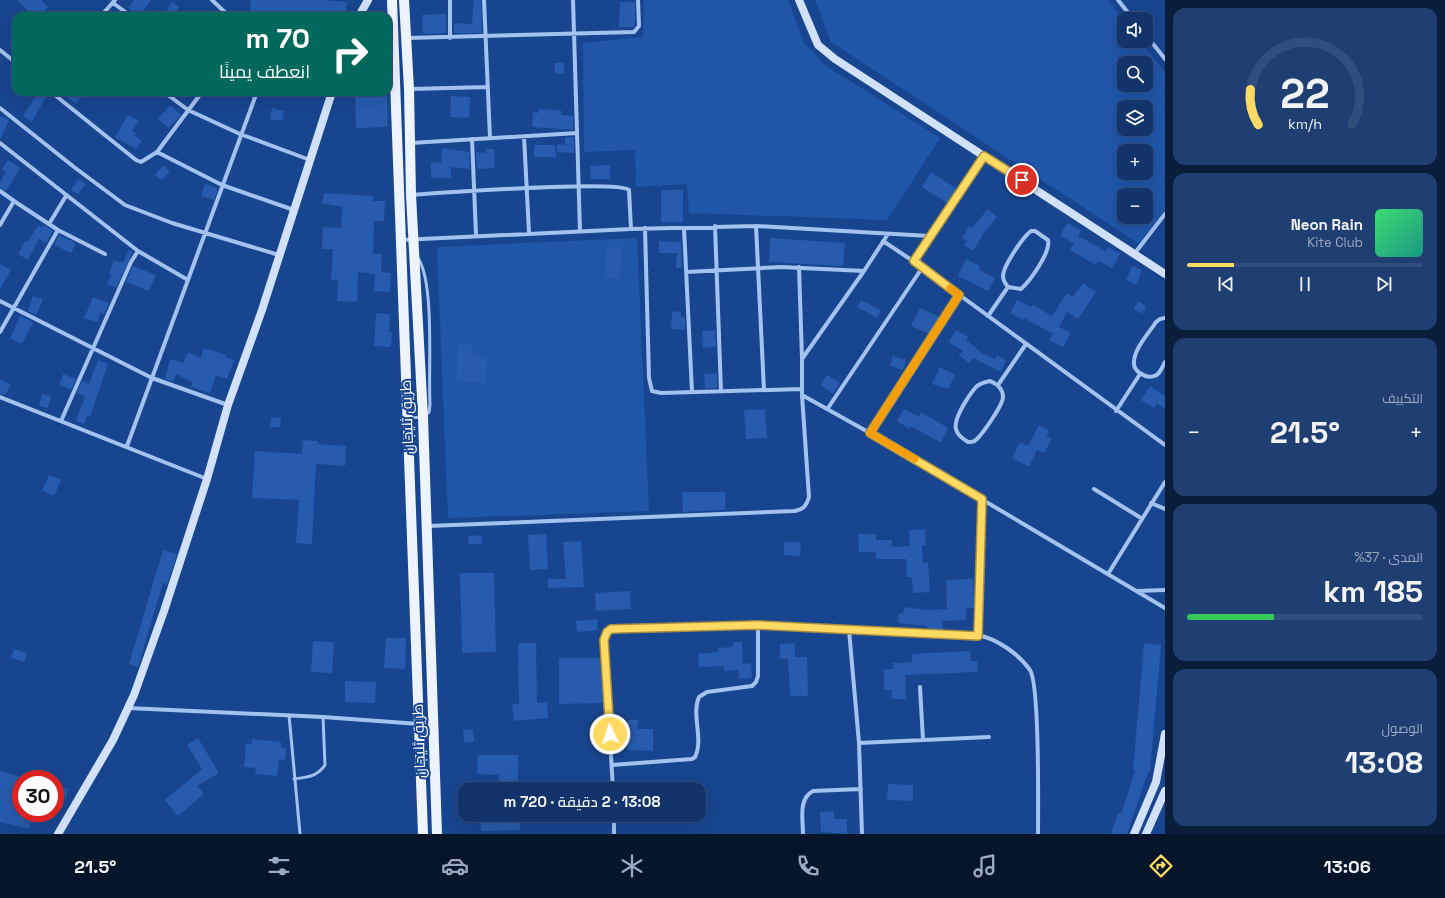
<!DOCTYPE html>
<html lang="ar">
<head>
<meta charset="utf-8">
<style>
  body { margin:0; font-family:"Space Grotesk",Cairo,sans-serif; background:#1f3f73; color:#f1f3f6; direction:rtl; height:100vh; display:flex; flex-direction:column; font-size:15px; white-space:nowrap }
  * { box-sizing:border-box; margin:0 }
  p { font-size:13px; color:#9caac1 }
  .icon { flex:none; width:22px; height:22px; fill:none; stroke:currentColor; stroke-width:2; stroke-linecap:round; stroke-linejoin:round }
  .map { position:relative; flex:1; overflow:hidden; direction:ltr }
  .drawer { display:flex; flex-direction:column; gap:8px; padding:8px; background:#0a1d3b; width:280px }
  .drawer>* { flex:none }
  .top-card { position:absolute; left:12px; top:12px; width:380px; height:84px; border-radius:12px; box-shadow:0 4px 16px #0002,0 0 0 1px #314f7e; direction:rtl; background:#00695c; color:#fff; overflow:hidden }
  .tools { position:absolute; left:1117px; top:12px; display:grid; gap:8px }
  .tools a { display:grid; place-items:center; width:36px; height:36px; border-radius:8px; background:#12346b; box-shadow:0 4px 16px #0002,0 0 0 1px #314f7e; font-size:20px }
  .speed { position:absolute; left:12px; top:770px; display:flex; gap:8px; font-size:20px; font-weight:700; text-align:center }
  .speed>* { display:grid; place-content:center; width:52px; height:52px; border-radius:50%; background:#12346b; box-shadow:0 4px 16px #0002,0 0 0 1px #314f7e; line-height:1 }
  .speed .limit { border:6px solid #d22; background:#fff; color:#111 }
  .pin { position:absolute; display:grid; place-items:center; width:34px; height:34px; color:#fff; margin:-17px; border:2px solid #fff; border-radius:50%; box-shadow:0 1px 4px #0007 }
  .me { position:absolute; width:44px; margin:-22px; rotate:356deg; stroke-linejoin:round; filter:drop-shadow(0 0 3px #0008) }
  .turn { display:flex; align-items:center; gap:14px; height:84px; padding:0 16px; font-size:18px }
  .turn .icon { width:52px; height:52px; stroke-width:2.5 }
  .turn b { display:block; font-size:28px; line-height:34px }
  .big { font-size:30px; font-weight:600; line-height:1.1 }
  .drawer .widget { flex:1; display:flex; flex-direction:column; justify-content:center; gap:6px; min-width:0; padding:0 14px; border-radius:12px; background:#1f3f73 }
  .drawer .dial { align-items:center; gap:0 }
  .dial svg { height:104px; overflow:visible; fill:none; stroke:#314f7e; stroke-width:7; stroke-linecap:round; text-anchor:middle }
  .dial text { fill:#f1f3f6; stroke:none }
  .song { display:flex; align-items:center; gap:12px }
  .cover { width:48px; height:48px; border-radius:6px; background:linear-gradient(135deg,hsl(140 70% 55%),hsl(170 70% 35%)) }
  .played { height:4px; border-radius:2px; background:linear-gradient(90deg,#ffda63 20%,#314f7e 20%) }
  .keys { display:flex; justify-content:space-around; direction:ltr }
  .heat { display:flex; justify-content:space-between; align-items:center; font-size:22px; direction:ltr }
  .charge { height:6px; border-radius:3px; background:linear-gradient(90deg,#34c759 37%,#314f7e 0) }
  .trip { position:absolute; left:458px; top:782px; width:248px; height:40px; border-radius:12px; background:#12346b; box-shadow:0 4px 16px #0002,0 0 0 1px #314f7e; font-weight:600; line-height:40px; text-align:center; direction:rtl }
  .tabs { display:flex; height:64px; justify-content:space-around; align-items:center; background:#07152b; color:#9caac1 }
  .tabs .icon { width:28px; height:28px }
  .tabs .on { color:#ffda63 }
  .tabs b { font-size:18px; color:#f1f3f6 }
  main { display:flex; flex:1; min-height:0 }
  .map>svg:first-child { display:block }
  .green { fill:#2056a8; fill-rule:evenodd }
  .building { fill:#265bad }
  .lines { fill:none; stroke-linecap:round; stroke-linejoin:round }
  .lane { stroke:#a4c2ef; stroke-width:3 }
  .street { stroke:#a4c2ef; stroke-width:4 }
  .secondary { stroke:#d2e1fb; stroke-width:8 }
  .primary { stroke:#edf3ff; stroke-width:10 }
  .route-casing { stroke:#a68e40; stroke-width:10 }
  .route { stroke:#ffda63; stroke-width:7 }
  .slow { stroke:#f59e0b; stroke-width:7 }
  .labels { text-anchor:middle; stroke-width:4; stroke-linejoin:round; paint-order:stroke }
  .street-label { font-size:15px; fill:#fff; stroke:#18458f }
</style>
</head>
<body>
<main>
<section class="drawer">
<div class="widget dial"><svg viewBox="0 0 100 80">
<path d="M14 69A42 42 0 1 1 86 69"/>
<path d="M14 69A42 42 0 0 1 8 42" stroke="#ffda63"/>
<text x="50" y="56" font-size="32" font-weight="700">22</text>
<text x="50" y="72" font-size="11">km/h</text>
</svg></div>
<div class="widget">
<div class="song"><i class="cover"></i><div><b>Neon Rain</b><p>Kite Club</p></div></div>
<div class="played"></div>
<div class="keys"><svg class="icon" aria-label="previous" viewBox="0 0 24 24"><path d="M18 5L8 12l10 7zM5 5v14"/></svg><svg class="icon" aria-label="pause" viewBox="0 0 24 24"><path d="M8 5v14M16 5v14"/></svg><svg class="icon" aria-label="next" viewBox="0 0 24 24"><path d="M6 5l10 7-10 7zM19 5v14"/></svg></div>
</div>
<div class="widget"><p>التكييف</p>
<div class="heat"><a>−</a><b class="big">21.5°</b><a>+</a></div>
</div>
<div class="widget"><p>المدى · 37%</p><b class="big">185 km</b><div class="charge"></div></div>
<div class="widget"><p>الوصول</p><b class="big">13:08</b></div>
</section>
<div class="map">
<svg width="1165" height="834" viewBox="0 0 1165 834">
  <rect width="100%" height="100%" fill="#18458f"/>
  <path class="green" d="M644,0H788L804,43L825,65L940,138L887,220L689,213L687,184L636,187L635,150L584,152L583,43L643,37Z
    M815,0H1108L1124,21V41H1140L1165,72V210L1139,244L831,42ZM1124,63H1146V85H1124ZM1124,107H1146V129H1124ZM1124,151H1146V173H1124ZM1124,195H1146V217H1124Z
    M637,238L649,511L448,518L437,247Z"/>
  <path class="building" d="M17,0H41L48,7L38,16H33Z
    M134,0H151L139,16L128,8Z
    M251,0H325L347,2L345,16H249Z
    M474,0H481L482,33H454V23L472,24Z
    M172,2L179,7L173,16H163Z
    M620,2H635V25L633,27H619Z
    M446,14V33L423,34L422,15Z
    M555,63H564V74L555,73Z
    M38,92L48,93L32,122L23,116Z
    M61,92H85L76,104Z
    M355,94H387L388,127L356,128Z
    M451,96L470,97L469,118L450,117Z
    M170,105L181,115L169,128L158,119Z
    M272,108L284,111L282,121L270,119Z
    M539,109L561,110V115L573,116V130L532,127L533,112L539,113Z
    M128,115L139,121L132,131L136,133L134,135L142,141L136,149L115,137Z
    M0,116L9,120L0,140Z
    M565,137H574V153L557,152V144L565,145Z
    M534,145H555L556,157H534Z
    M442,148L469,152L470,169L451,167V178H431V162L441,163Z
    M486,149H494L495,168L477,169L476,152L486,153Z
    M8,160L20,168L6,191L0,188V182L6,172L2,169Z
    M163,165L170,171L162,180L155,175Z
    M610,165V179H591L590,166Z
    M931,172L957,189L947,203L922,187Z
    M78,179L86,184L78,194L71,190Z
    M205,184L218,188L214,200L201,196Z
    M661,190H683V222H661Z
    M324,193L373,196V201H385L384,221H374L373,254H382L381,272L391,273L390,292L374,291L375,274L358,272L357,302L337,301L338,280H331L333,249H322L323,227L341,228L342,207L322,203Z
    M988,209L997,217L985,231L973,251L964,245L967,241L962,238L969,226L972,228Z
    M1067,223L1081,230L1078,236L1106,251L1108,247L1120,254L1112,268L1098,261L1096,265L1070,250L1074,243L1060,236Z
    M38,225L42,228L44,225L53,231L46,243L39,239L28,260L18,254L25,241L28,242Z
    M59,235L76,243L71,253L54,245Z
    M770,238L845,243L843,266L769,262Z
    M659,241L681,242L682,268H676L677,253H659Z
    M606,247H621L620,279L604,278Z
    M129,250L133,252L116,288L107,284L111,275L109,274L114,260L123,263Z
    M966,259L980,266L979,270L995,278L988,291L958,276Z
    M0,264L11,270L0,289Z
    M133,266L156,275L149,291L126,282Z
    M1132,266L1142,270L1136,285L1126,280Z
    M1083,283L1096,292L1078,319L1067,312L1059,327L1071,333L1063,347L1049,340L1053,334L1024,318L1023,320L1010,313L1017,300L1032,307L1033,305L1052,316L1067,293L1073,297Z
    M33,296L43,299L36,315L28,311Z
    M93,297L109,303L104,314L100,312L98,322L84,318Z
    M861,300L881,310L877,318L857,307Z
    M1138,301L1146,306L1142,314L1134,309Z
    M920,308L940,317L930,334L911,326Z
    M672,311L681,312V317H685V330L671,329Z
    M376,313L390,314L389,332H392L391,347L374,346Z
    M20,316L33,322L22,344L10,338Z
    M715,330L716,347L703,348L702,331Z
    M956,330L968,337L966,340L982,353L995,359L997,355L1006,360L1001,372L973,358L969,363L959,355L963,351L949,342Z
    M458,344H472L471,355L487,356L486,383L456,381Z
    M204,348L226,355L225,357L234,360L227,379L216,375L210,393L191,387L193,382L176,374L173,382L165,379L170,359L183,363L188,352L201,358Z
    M893,356L906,360L903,370L890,366Z
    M98,360L108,364L90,417L87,416L84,424L76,421L85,396L77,393L82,381L89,384Z
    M940,367L955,375L948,389L932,384Z
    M717,373V388H705L704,374Z
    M63,374L76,379L71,390L59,385Z
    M827,375L840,383L833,394L821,385Z
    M0,379L11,385L5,395L0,394Z
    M1150,386L1165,396V409L1157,403L1154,408L1141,400Z
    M42,394L51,396L48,408L39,406Z
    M765,409L767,438L746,439L744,410Z
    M904,409L919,417L921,412L948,428L941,443L911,426L910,429L897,421Z
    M271,417L281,418L280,427H270Z
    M1039,425L1049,430L1046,436L1052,438L1044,453L1037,450L1029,467L1012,458L1020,442L1028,446Z
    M303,440L318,441V444L346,446L345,466L316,464L312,544L296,543L299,500L252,498L255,451L302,454Z
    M49,475L61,480L54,496L42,490Z
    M682,492H725V510L683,512Z
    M925,529L926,545H922L923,563L928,562L930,592L913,593L912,577H907L906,559H876V552H859L858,534H876V540H892V547L910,546L909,530Z
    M546,534L548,569L530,570L528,535Z
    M482,535V544H469L468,536Z
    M581,541L584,587L548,588V579H566L563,542Z
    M784,542H801L800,556L784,555Z
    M163,550L177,554L167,584L163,583L138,667L129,664Z
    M460,573H494L496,652L462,653Z
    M973,579L974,608H966V620L942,621L943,629H927V626L898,623L899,613L903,614L904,607L927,610L947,609L946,580Z
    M630,591L631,609L596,611L595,593Z
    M597,619L598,630L577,632L576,621Z
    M386,638H406L405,669L384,668Z
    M313,641L334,642L332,673L311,672Z
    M733,642H742L743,664L751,663L752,678L739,679L738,670L724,671V666L699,667L698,654L718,652V648L733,647Z
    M518,643H536L537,703L547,702L548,718L514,721L512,704H519Z
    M795,643V657H807L808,696H790L788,659H780V644Z
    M1144,643L1161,645L1150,772H1148L1127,834H1111L1118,813L1121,814L1135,771H1133Z
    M14,649L27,653L24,662L11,658Z
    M970,651L971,661H977L978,672L905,675L906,699H892V690H884V669H893V663L912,662V654Z
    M559,658H602L604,703L559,704Z
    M345,681L376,682L375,703L345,702Z
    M628,720H638L637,729H653V751L627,750Z
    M473,729L474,742L464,743L463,730Z
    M198,738L219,773L197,786L204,794L178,816L165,800L202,769L187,745Z
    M252,739L281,742V747L286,748L285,760L279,759L277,776L255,774L256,768L244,767L246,744H252Z
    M478,755H518V789H499V775L477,774Z
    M0,771L21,777V813H33L29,829L0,822Z
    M888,784L913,785V801L887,800Z
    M59,787L68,789L66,799L57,797Z
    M834,811V819H847V834L821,832L820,812Z
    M500,815H520V830L481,831L480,817H500Z"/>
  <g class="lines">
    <path class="lane" d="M409,418L423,417L429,412L430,405C428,370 435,284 418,258
      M289,715L300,834
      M294,779C307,777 317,777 325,765L323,717"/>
    <path class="street" d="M212,0L229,16
      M450,0V38
      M484,0L490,138
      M573,0L580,231
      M1118,0L1133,19
      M113,3L131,16
      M101,16L115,0
      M1146,35L1165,59
      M407,38L634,32L639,26L638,0
      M0,50L16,63
      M410,89L488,87
      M51,92L136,160L141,162L157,152L222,185L294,210
      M164,92L188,110L240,134L310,160
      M246,92L254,96
      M0,108L74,167L125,205L172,223L279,255
      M524,136L529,233
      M472,139L476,235
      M0,143L138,251
      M411,143L577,133
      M157,152L202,92
      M0,191L14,201L0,225
      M411,195C438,193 619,180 629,190L631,229
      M14,201L58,230L105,254
      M49,224L66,196
      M715,226L721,391
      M756,226L764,390
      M645,228L649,378L652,391L661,393L802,389
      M684,228L692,392
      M1031,231H1035L1048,240C1051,252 1030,281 1021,289L1008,287C1005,283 1003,281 1003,276C1003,266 1023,237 1031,231Z
      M401,240L631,229L756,226L929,236L984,156
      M883,241L913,261L1165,445
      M1135,253L1165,214
      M913,261L929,236
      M799,267L802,358
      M686,272L781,267L864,271
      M959,295L870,433L1165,608
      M0,301L152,378L228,405
      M988,316L1008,287
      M1165,318L1160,319L1156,322C1149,333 1134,349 1134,362C1133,371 1146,379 1154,376C1160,375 1162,367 1165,362
      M0,332L58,230
      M990,381C997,384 1003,389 1003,397C1003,405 983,433 977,439C974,442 972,442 968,442C963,439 957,435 956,429C953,419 969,395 976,387C980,383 985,382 990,381Z
      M998,385L1026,344
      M802,395L870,433
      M0,397L207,479
      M828,408L922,268
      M1116,411L1140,374
      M61,421L131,262L138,251L188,280
      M127,446L257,92
      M1094,489L1141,518
      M1151,503L1165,509
      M428,526L795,511C803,509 806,507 809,497L802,395V359L864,271L888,234
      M1108,574L1165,482
      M1137,591L1165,590
      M849,630L859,743L862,834
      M978,635L982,499
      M920,687L923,740
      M128,708L323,717L433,725
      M859,743L989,737
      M612,765L692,759L695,757C704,739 691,715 699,697L707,692L752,686L756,682L758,676V625
      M613,789L604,640L607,632L611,629L758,625L978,635C997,639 1019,654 1030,670C1040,686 1038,808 1038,834
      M614,815V834
      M803,834C803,819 798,799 813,791L861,789"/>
    <path class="secondary" d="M799,0L818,45L835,59L1165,274
      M359,16L368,0
      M58,834L113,740L134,695L164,611L207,479L228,405L262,310L332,92
      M1134,834L1156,782L1165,734
      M1146,834L1165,791"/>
    <path class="primary" d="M392,0L423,834
      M404,0L409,89L411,195L423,417L437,834"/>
  </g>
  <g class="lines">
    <g class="route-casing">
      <path id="route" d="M610,734L604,640L607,632L611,629L758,625L978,636L982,499L870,433L959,295L914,261L984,156L1022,180"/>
    </g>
    <use href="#route" class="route"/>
    <path class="slow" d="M915,459L870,433L959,295L950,288"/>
  </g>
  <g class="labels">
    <g class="street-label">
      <text transform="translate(407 417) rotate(-92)" y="5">طريق ثليجان</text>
      <text transform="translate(419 741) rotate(-92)" y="5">طريق ثليجان</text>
    </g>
  </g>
</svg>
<div class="tools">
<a><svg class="icon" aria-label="sound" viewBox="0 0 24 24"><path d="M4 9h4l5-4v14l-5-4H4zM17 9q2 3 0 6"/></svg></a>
<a><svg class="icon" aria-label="search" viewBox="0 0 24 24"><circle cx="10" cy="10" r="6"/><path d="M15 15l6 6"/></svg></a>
<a><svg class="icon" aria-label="layers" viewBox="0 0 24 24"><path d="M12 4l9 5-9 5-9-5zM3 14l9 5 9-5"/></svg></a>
<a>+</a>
<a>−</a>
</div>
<div class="speed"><div class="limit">30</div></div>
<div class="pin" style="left:1022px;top:180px;background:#d93025"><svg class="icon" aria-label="arrive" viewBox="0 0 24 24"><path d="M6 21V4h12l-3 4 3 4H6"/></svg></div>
<svg class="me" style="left:610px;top:734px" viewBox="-20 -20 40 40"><circle r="17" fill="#ffda63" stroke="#fff" stroke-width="3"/><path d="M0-11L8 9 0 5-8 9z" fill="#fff"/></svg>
<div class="trip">13:08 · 2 دقيقة · 720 m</div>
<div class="top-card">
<div class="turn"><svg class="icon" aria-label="right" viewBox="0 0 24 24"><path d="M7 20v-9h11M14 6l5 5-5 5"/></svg><div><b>70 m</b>انعطف يمينًا</div></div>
</div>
</div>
</main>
<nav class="tabs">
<b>13:06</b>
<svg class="icon on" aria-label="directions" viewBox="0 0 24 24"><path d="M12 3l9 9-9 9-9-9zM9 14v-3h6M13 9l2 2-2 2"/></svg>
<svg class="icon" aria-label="music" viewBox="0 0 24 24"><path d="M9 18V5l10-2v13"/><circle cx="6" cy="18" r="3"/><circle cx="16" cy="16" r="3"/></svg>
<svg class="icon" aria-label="phone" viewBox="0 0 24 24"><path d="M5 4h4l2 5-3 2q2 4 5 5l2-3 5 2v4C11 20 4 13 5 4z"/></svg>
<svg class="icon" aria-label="climate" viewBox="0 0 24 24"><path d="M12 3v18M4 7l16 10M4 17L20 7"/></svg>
<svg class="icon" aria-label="car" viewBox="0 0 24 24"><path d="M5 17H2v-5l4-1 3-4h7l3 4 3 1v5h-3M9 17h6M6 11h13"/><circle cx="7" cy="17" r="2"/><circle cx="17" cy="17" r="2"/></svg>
<svg class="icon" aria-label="filters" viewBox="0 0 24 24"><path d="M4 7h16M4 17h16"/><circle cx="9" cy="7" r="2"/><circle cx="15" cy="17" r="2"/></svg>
<b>21.5°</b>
</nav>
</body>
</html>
